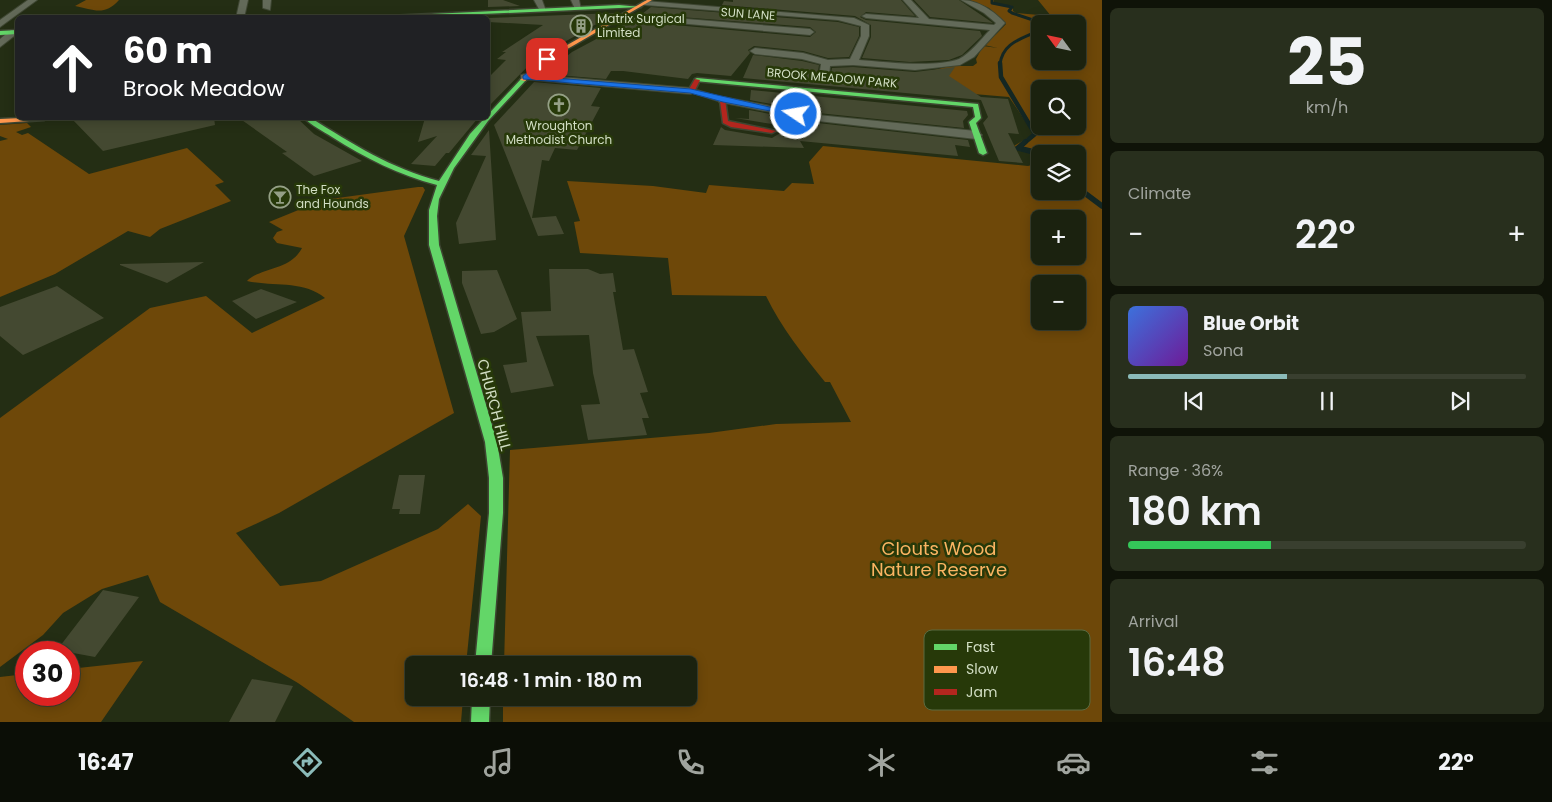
<!DOCTYPE html>
<html lang="en">
<head>
<meta charset="utf-8">
<style>
  body { margin:0; font-family:Poppins,sans-serif; background:#282f1d; color:#f1f3f6; height:100vh; display:flex; flex-direction:column; font-size:19px; white-space:nowrap }
  * { box-sizing:border-box; margin:0 }
  p { font-size:16px; color:#a0a49e }
  .icon { flex:none; width:28px; height:28px; fill:none; stroke:currentColor; stroke-width:2; stroke-linecap:round; stroke-linejoin:round }
  .map { position:relative; flex:1; overflow:hidden }
  .sheet { display:flex; flex-direction:column; gap:8px; padding:8px; background:#0f1308; width:450px }
  .sheet>* { flex:none }
  .banner { position:absolute; left:15px; top:15px; width:475px; height:105px; border-radius:8px; box-shadow:0 2px 12px #0003,0 0 0 1px #393f2f; background:#202124; color:#fff; overflow:hidden }
  .needle { width:32px; rotate:303deg }
  .buttons { position:absolute; left:1031px; top:15px; display:grid; gap:10px }
  .buttons a { display:grid; place-items:center; width:55px; height:55px; border-radius:8px; background:#1b220f; box-shadow:0 2px 12px #0003,0 0 0 1px #393f2f; font-size:25px }
  .speed { position:absolute; left:15px; top:641px; display:flex; gap:10px; font-size:25px; font-weight:700; text-align:center }
  .speed>* { display:grid; place-content:center; width:65px; height:65px; border-radius:50%; background:#1b220f; box-shadow:0 2px 12px #0003,0 0 0 1px #393f2f; line-height:1 }
  .speed .limit { border:8px solid #d22; background:#fff; color:#111 }
  .pin { position:absolute; display:grid; place-items:center; width:42px; height:42px; color:#fff; margin:-21px; border-radius:10px; box-shadow:0 2px 8px #0006 }
  .me { position:absolute; width:55px; margin:-28px; rotate:282deg; stroke-linejoin:round; filter:drop-shadow(0 0 4px #0008) }
  .turn { display:flex; align-items:center; gap:18px; height:105px; padding:0 25px; font-size:22px }
  .turn .icon { width:65px; height:65px; stroke-width:2.5 }
  .turn b { display:block; font-size:35px; line-height:42px }
  .big { font-size:38px; font-weight:600; line-height:1.1 }
  .sheet .tile { flex:1; display:flex; flex-direction:column; justify-content:center; gap:8px; min-width:0; padding:0 18px; border-radius:8px; background:#282f1d }
  .sheet .dial { align-items:center; gap:0 }
  .dial b { font-size:65px; line-height:1 }
  .song { display:flex; align-items:center; gap:15px }
  .cover { width:60px; height:60px; border-radius:8px; background:linear-gradient(135deg,hsl(220 70% 55%),hsl(280 70% 35%)) }
  .played { height:5px; border-radius:2px; background:linear-gradient(90deg,#8bbbb9 40%,#393f2f 40%) }
  .keys { display:flex; justify-content:space-around; direction:ltr }
  .heat { display:flex; justify-content:space-between; align-items:center; font-size:28px; direction:ltr }
  .charge { height:8px; border-radius:4px; background:linear-gradient(90deg,#34c759 36%,#393f2f 0) }
  .trip { position:absolute; left:405px; top:656px; width:292px; height:50px; border-radius:8px; background:#1b220f; box-shadow:0 2px 12px #0003,0 0 0 1px #393f2f; font-weight:600; line-height:50px; text-align:center }
  .tabs { display:flex; height:80px; justify-content:space-around; align-items:center; background:#0b0e06; color:#a0a49e }
  .tabs .icon { width:35px; height:35px }
  .tabs .current { color:#8bbbb9 }
  .tabs b { font-size:22px; color:#f1f3f6 }
  main { display:flex; flex:1; min-height:0 }
  .map>svg:first-child { display:block }
  .green { fill:#6e4809; fill-rule:evenodd }
  .lines { fill:none; stroke-linecap:round; stroke-linejoin:round }
  .stream-far2 { stroke:#142723; stroke-width:3 }
  .stream-far1 { stroke:#142723; stroke-width:4.5 }
  .stream { stroke:#142723; stroke-width:5.5 }
  .building { fill:#444931 }
  .street-casing { stroke:#3e4632; stroke-width:2 }
  .fast-casing { stroke:#3e4632; stroke-width:3 }
  .slow-casing { stroke:#3e4632; stroke-width:3 }
  .jam-casing { stroke:#3e4632; stroke-width:3 }
  .street { fill:#636a59; fill-rule:evenodd }
  .fast { fill:#63d668; fill-rule:evenodd }
  .slow { fill:#ff974d; fill-rule:evenodd }
  .jam { fill:#b3261e; fill-rule:evenodd }
  .route { fill:#1a73e8; stroke:#114b97 }
  .labels { text-anchor:middle; stroke-width:5; stroke-linejoin:round; paint-order:stroke }
  .far-street-label { font-size:12px; fill:#d2dec4; stroke:#273909 }
  .far-poi-label { font-size:12px; fill:#d2dec4; stroke:#273909; text-anchor:start }
  .street-label { font-size:15px; fill:#d2dec4; stroke:#273909 }
  .near-park-label { font-size:18px; fill:#fbb462; stroke:#273909 }
  .key { fill:#273909; stroke:#5a6b41; stroke-width:1 }
  .key-label { font-size:14px; fill:#d2dec4 }
</style>
</head>
<body>
<main>
<div class="map">
<svg width="1102" height="722" viewBox="0 0 1102 722">
  <rect width="100%" height="100%" fill="#242e14"/>
  <path class="green" d="M86,0H119C105,16 94,10 75,6Z
    M969,0H994V3L1013,6V11L1016,13L1051,16L1038,0H1102V722H503V698H689V665H504L510,450L709,433L776,424L851,422L830,382H825C803,355 781,327 766,296L672,295L668,258L580,253L574,222L580,221L567,181L653,186L706,193L709,185L784,191L792,183L814,184L809,162L823,146L1028,166L1035,164L1029,151L1014,146L1034,134L1009,97L879,86L949,66H973L977,63L976,59L983,46L998,48L984,45C992,38 1001,30 1006,24L989,8ZM1040,24H1078V61H1040ZM1040,89H1078V126H1040ZM1040,154H1078V191H1040ZM1040,219H1078V256H1040ZM1040,284H1078V321H1040Z
    M27,123L31,127L16,132L22,135L28,133L89,174L187,148L224,182L215,185L231,201L160,229L150,237L128,231L55,274L0,297V141L8,139L0,136V125Z
    M418,187H423L425,190L404,236L454,413L279,513L236,533L280,586L321,581L438,529L468,504L481,516L466,665H414V698H463L461,722H354L298,683L160,602L148,575L102,589L63,613L43,635L0,667V418L150,308L206,296L252,333L325,298C303,280 274,287 247,281C261,267 290,271 302,248L277,243L273,238L277,232L283,230L269,222L323,200Z
    M143,661L101,722H0V677L26,674V695H69V669Z"/>
  <g class="lines">
    <path class="stream-far2" d="M992,0V3L1012,7L1009,11L1012,13L1045,24
      M1000,64C1003,42 1022,39 1040,30"/>
    <path class="stream-far1" d="M1000,63L1001,77L1035,134L1023,144"/>
    <path class="stream" d="M1025,142L1018,148L1042,154
      M1078,188L1102,206"/>
  </g>
  <path class="building" d="M488,0H503L520,6L488,7Z
    M733,0H901L915,16L866,12L860,17L866,20L980,31L982,36L962,55L949,60L910,62L862,58L871,37V25L855,16L722,5L724,1L733,2Z
    M914,0H959L993,23L930,17Z
    M651,7L838,22L859,27V36L849,57L828,58L803,51L754,46L748,50L750,53L731,76L697,73L692,74L688,79L623,71H611L606,79L544,74L572,52L630,21L810,37L816,32L810,27L642,14Z
    M616,13L536,58L488,107V78L506,60L497,59L506,52H502L543,25L488,22V18Z
    M753,55L802,61L819,65L817,78L823,82L830,79L832,68L853,67L915,72L955,67L949,76L981,97L1008,99L1019,134L1008,133L1023,163L999,161L983,123L988,117L981,100L743,78Z
    M534,82L601,88L591,106L600,107L577,150L555,148L549,161L542,160L532,218L556,216L564,234L538,236L494,125Z
    M751,90L967,111L968,115L963,121L964,128L818,113L750,100Z
    M749,110L818,123L968,140L970,147L955,145L958,156L800,141L804,148L713,145L721,127L725,130L772,138L782,132L772,124L735,118L749,119Z
    M71,118H214L215,125L103,151Z
    M239,118H297L314,134L362,161L314,176L282,153L287,152Z
    M425,118H478L449,153H446L435,166L411,164L437,136L418,142Z
    M489,130L496,240L459,244L456,223L486,156L471,155Z
    M204,262L167,283L120,265V264Z
    M549,269H588L600,274L613,273L616,292H613L623,350L634,349L648,392L640,393L649,418H642L647,435L588,440L581,405L600,404L593,373L589,335L536,336L554,386L511,393L503,365L527,362L521,312L551,311Z
    M497,270L517,319L494,332L481,334L462,283V271Z
    M57,286L104,318L23,355L0,336V307Z
    M261,289L297,302L256,319L232,301Z
    M399,475H425L420,514H399L400,509H392Z
    M103,590L139,597L95,657L57,650Z
    M252,679L293,686L275,722H229Z"/>
  <g class="lines">
    <g class="street-casing">
      <path id="street" d="M28,0H37L0,27V20Z
        M240,0H248L244,18H236Z
        M263,0H271L270,10L263,8Z
        M534,0H542L546,11H540Z
        M571,0H579L581,9H575Z
        M903,0H911L929,19L994,25L996,23L984,13L961,0C978,0 994,11 1005,23L974,57L960,65L915,70L853,65L830,66L829,77L824,80L819,77L821,64L802,59L755,54L750,51L755,48L803,53L828,60L850,59L861,36V26L838,20L645,5L641,3L645,1L854,18L869,25V36L859,60C884,62 936,68 959,59C971,53 980,40 990,30L866,18L862,16L866,14L919,18Z
        M624,14L810,29L814,32L810,35L621,18V14Z
        M11,30H17L18,33L0,47V39Z
        M525,74L691,88L696,91L691,94L521,79V75Z
        M723,97L818,115L976,131L982,135L976,139L818,121L719,102L718,100Z"/>
    </g>
    <g class="fast-casing">
      <path id="fast" d="M619,5L641,7L393,18H347Z
        M18,30V34L0,35V31Z
        M697,78L978,104L981,118L976,123L987,153L983,155L979,153L969,122L975,117L973,107L695,81V79Z
        M521,79L526,80L488,121L454,168L439,199L437,216L439,245L497,442L503,478V513L491,665H475L489,513V478L485,442L429,245V210L437,185C399,175 365,158 332,137C323,131 312,126 304,118H311C351,143 392,169 439,181L470,134Z
        M472,698H490L489,722H471Z"/>
    </g>
    <g class="slow-casing">
      <path id="slow" d="M647,0H652L557,55L525,81L520,80L553,53Z
        M21,118H47L44,120L0,123V119Z"/>
    </g>
    <g class="jam-casing">
      <path id="jam" d="M695,79L700,80L695,90L725,99L728,121L776,131L772,133L731,127L723,123L720,101L688,91Z"/>
    </g>
    <use href="#street" class="street"/>
    <use href="#fast" class="fast"/>
    <use href="#slow" class="slow"/>
    <use href="#jam" class="jam"/>
  </g>
  <path class="route" d="M547,58L549,61L530,76L691,89L800,114L796,116L723,102L690,93L523,79V76Z"/>
  <defs>
    <g id="building-ring" transform="scale(1.125)"><circle r="9.5" fill="#273909" stroke="#95a086" stroke-width="1.5"/><path d="M-4-6H4V6H1V3H-1V6H-4ZM-2.5-4.3h1.7v1.8h-1.7ZM.8-4.3h1.7v1.8H.8ZM-2.5-1h1.7V.8h-1.7ZM.8-1h1.7V.8H.8Z" fill="#95a086"/></g>
    <g id="church-ring" transform="scale(1.125)"><circle r="9.5" fill="#273909" stroke="#95a086" stroke-width="1.5"/><path d="M-1.2-6h2.4v3.5h3.3v2.4h-3.3V6h-2.4V-.1h-3.3v-2.4h3.3Z" fill="#95a086"/></g>
    <g id="bar-ring" transform="scale(1.125)"><circle r="9.5" fill="#273909" stroke="#95a086" stroke-width="1.5"/><path d="M-6-5H6L.8 .8V4.5H3.5V6h-7V4.5H-.8V.8Z" fill="#95a086"/></g>
  </defs>
  <g fill-rule="evenodd">
    <use href="#building-ring" x="581" y="26"/>
    <use href="#church-ring" x="559" y="105"/>
    <use href="#bar-ring" x="280" y="197"/>
  </g>
  <g class="labels">
    <g class="far-street-label">
      <text transform="translate(748 14) rotate(4)" y="4">SUN LANE</text>
      <text transform="translate(832 78) rotate(5)" y="4">BROOK MEADOW PARK</text>
    </g>
    <g class="far-poi-label">
      <text x="597" y="23">Matrix Surgical<tspan x="597" dy="14">Limited</tspan></text>
      <text x="559" y="130" text-anchor="middle">Wroughton<tspan x="559" dy="14">Methodist Church</tspan></text>
      <text x="296" y="194">The Fox<tspan x="296" dy="14">and Hounds</tspan></text>
    </g>
    <g class="street-label">
      <text transform="translate(494 405) rotate(75)" y="5">CHURCH HILL</text>
    </g>
    <g class="near-park-label">
      <text x="939" y="555">Clouts Wood<tspan x="939" dy="21">Nature Reserve</tspan></text>
    </g>
  </g>
  <rect x="924" y="630" width="166" height="80" rx="8" class="key"/>
  <rect x="934" y="644" width="23" height="6" fill="#63d668"/>
  <rect x="934" y="666" width="23" height="7" fill="#ff974d"/>
  <rect x="934" y="689" width="23" height="6" fill="#b3261e"/>
  <g class="key-label">
    <text x="966" y="652">Fast</text>
    <text x="966" y="674">Slow</text>
    <text x="966" y="697">Jam</text>
  </g>
</svg>
<div class="buttons">
<a><svg class="needle" viewBox="-14 -14 28 28"><path d="M0-13l5 13h-10z" fill="#e53935"/><path d="M0 13l5-13h-10z" fill="#a0a49e"/></svg></a>
<a><svg class="icon" aria-label="search" viewBox="0 0 24 24"><circle cx="10" cy="10" r="6"/><path d="M15 15l6 6"/></svg></a>
<a><svg class="icon" aria-label="layers" viewBox="0 0 24 24"><path d="M12 4l9 5-9 5-9-5zM3 14l9 5 9-5"/></svg></a>
<a>+</a>
<a>−</a>
</div>
<div class="speed"><div class="limit">30</div></div>
<div class="pin" style="left:547px;top:59px;background:#d93025"><svg class="icon" aria-label="arrive" viewBox="0 0 24 24"><path d="M6 21V4h12l-3 4 3 4H6"/></svg></div>
<svg class="me" style="left:796px;top:114px" viewBox="-20 -20 40 40"><circle r="17" fill="#1a73e8" stroke="#fff" stroke-width="3"/><path d="M0-11L8 9 0 5-8 9z" fill="#fff"/></svg>
<div class="trip">16:48 · 1 min · 180 m</div>
<div class="banner">
<div class="turn"><svg class="icon" aria-label="ahead" viewBox="0 0 24 24"><path d="M12 20V5M6 11l6-6 6 6"/></svg><div><b>60 m</b>Brook Meadow</div></div>
</div>
</div>
<section class="sheet">
<div class="tile dial"><b>25</b><p>km/h</p></div>
<div class="tile"><p>Climate</p>
<div class="heat"><a>−</a><b class="big">22°</b><a>+</a></div>
</div>
<div class="tile">
<div class="song"><i class="cover"></i><div><b>Blue Orbit</b><p>Sona</p></div></div>
<div class="played"></div>
<div class="keys"><svg class="icon" aria-label="previous" viewBox="0 0 24 24"><path d="M18 5L8 12l10 7zM5 5v14"/></svg><svg class="icon" aria-label="pause" viewBox="0 0 24 24"><path d="M8 5v14M16 5v14"/></svg><svg class="icon" aria-label="next" viewBox="0 0 24 24"><path d="M6 5l10 7-10 7zM19 5v14"/></svg></div>
</div>
<div class="tile"><p>Range · 36%</p><b class="big">180 km</b><div class="charge"></div></div>
<div class="tile"><p>Arrival</p><b class="big">16:48</b></div>
</section>
</main>
<nav class="tabs">
<b>16:47</b>
<svg class="icon current" aria-label="directions" viewBox="0 0 24 24"><path d="M12 3l9 9-9 9-9-9zM9 14v-3h6M13 9l2 2-2 2"/></svg>
<svg class="icon" aria-label="music" viewBox="0 0 24 24"><path d="M9 18V5l10-2v13"/><circle cx="6" cy="18" r="3"/><circle cx="16" cy="16" r="3"/></svg>
<svg class="icon" aria-label="phone" viewBox="0 0 24 24"><path d="M5 4h4l2 5-3 2q2 4 5 5l2-3 5 2v4C11 20 4 13 5 4z"/></svg>
<svg class="icon" aria-label="climate" viewBox="0 0 24 24"><path d="M12 3v18M4 7l16 10M4 17L20 7"/></svg>
<svg class="icon" aria-label="car" viewBox="0 0 24 24"><path d="M5 17H2v-5l4-1 3-4h7l3 4 3 1v5h-3M9 17h6M6 11h13"/><circle cx="7" cy="17" r="2"/><circle cx="17" cy="17" r="2"/></svg>
<svg class="icon" aria-label="filters" viewBox="0 0 24 24"><path d="M4 7h16M4 17h16"/><circle cx="9" cy="7" r="2"/><circle cx="15" cy="17" r="2"/></svg>
<b>22°</b>
</nav>
</body>
</html>
